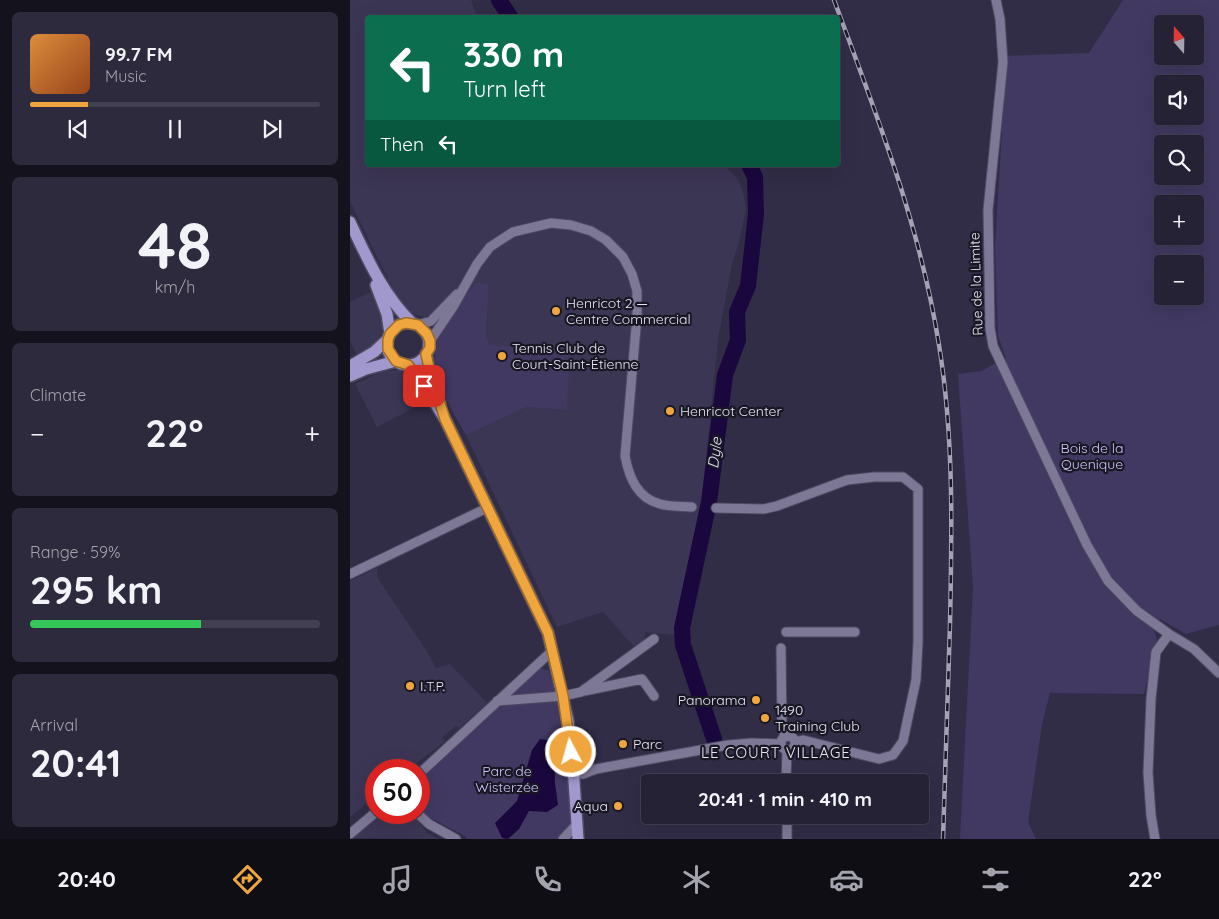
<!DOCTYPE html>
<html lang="en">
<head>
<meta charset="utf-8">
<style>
  body { margin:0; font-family:Quicksand,sans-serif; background:#2d2a3d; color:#f1f3f6; height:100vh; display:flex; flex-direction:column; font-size:19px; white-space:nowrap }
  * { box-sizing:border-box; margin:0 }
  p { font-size:16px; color:#a3a4ad }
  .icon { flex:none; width:28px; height:28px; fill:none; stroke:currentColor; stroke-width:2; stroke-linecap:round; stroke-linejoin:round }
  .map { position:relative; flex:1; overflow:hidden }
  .details { display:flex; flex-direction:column; gap:12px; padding:12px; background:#14131d; width:350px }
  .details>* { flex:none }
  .hud { position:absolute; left:15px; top:15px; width:475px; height:152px; border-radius:5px; box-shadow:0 5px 20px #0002,0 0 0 1px #423f50; background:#0b6e4f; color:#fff; overflow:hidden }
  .needle { width:32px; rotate:340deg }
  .tools { position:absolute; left:804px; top:15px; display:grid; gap:10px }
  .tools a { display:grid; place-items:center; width:50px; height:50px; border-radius:5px; background:#252235; box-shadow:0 5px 20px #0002,0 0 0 1px #423f50; font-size:25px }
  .speed { position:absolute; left:15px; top:759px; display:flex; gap:10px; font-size:25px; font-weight:700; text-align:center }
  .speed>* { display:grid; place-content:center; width:65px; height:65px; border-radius:50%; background:#252235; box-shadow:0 5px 20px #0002,0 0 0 1px #423f50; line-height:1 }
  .speed .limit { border:8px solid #d22; background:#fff; color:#111 }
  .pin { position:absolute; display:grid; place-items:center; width:42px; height:42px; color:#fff; margin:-21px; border-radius:10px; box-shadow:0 2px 8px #0006 }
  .me { position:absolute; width:55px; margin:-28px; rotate:354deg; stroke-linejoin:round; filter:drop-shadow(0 0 4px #0008) }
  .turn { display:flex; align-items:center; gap:18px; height:105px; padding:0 15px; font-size:22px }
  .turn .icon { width:65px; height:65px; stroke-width:2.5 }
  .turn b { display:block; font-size:35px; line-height:42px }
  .then { display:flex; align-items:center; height:48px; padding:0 15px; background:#0003; gap:10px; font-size:19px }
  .big { font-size:38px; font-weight:800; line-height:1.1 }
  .details .widget { flex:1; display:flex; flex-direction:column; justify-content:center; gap:8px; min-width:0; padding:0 18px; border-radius:8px; background:#2d2a3d }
  .details .dial { align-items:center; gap:0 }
  .dial b { font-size:65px; line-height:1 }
  .song { display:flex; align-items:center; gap:15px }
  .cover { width:60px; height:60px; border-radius:8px; background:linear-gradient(135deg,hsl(30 70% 55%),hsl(20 70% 35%)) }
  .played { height:5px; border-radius:2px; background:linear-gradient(90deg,#f0a63f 20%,#423f50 20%) }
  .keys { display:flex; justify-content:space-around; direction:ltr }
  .heat { display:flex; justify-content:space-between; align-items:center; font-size:28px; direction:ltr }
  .charge { height:8px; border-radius:4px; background:linear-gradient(90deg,#34c759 59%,#423f50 0) }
  .trip { position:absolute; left:291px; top:774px; width:288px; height:50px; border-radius:5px; background:#252235; box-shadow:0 5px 20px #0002,0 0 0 1px #423f50; font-weight:800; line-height:50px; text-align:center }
  .tabs { display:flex; height:80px; justify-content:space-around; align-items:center; background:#0f0e15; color:#a3a4ad }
  .tabs .icon { width:35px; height:35px }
  .tabs .active { color:#f0a63f }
  .tabs b { font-size:22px; color:#f1f3f6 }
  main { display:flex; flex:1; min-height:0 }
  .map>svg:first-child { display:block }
  .built { fill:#3c3655 }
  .green { fill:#413962; fill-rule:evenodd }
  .water { fill:#1a073d }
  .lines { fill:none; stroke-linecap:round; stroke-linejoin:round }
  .river { stroke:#1a073d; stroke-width:16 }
  .minor-casing { stroke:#4f4a61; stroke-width:11 }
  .major-casing { stroke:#4f4a61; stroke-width:14 }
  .minor { stroke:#7d7896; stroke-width:9 }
  .major { stroke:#a198ce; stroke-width:11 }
  .rail-casing { stroke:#a5a2b6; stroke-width:4.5 }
  .rail { stroke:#191723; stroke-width:2.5; stroke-dasharray:8; stroke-linecap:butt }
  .route-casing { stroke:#9c6c29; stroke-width:12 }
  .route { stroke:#f0a63f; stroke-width:9 }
  .poi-dot { fill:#f0a63f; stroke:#191723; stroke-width:2 }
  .labels { text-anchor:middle; stroke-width:4.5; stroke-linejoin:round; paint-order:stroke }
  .street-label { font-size:14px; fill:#e7e5f6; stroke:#191723 }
  .poi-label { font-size:14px; fill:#e7e5f6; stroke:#191723; text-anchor:start }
  .park-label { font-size:14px; fill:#cec6fc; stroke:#191723 }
  .water-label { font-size:15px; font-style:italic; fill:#e4e2f4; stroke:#191723 }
  .neighbourhood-label { font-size:15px; letter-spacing:1px; fill:#e7e5f6; stroke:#191723 }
</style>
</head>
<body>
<main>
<section class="details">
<div class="widget">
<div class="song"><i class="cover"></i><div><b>99.7 FM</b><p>Music</p></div></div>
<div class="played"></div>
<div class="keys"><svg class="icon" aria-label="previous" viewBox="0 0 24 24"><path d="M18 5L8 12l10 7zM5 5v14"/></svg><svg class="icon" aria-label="pause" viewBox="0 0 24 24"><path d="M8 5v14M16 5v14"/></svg><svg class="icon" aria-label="next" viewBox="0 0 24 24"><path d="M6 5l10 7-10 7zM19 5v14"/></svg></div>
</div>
<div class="widget dial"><b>48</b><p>km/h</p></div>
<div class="widget"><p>Climate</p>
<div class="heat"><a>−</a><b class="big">22°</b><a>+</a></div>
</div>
<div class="widget"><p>Range · 59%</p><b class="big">295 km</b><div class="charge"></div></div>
<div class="widget"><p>Arrival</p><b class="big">20:41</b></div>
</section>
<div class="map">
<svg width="869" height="839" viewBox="0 0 869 839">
  <rect width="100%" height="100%" fill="#312d47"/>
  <path class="built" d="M0,0H121L127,17L18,18V165H374L387,178L393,192L396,209L389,242L382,264L368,339L352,498L324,635L295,632L294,643L286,649L253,612L207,627L116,435L177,407L217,410L140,345L136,335L139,284L91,330L74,317L53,310L0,201Z
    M23,291L33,324L31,334L24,345L7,355L0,341V302Z
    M49,370L60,375L75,402L27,427L5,384L33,371Z
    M27,568V577L76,650L86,668L100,664L137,703L109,728L106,726L92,737L95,741L58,770H26V799L24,798L0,817V581Z
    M61,812L78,834L89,839L2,838L31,813Z"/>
  <path class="green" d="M773,0H869V625L836,634L810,619L803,628L807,640L794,694L700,693L692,724L678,822L686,839H610L623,587L608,374L631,371L656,358L648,336L645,247L652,130V56L739,53ZM812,24H845V56H812ZM812,84H845V116H812ZM812,144H845V176H812ZM812,204H845V236H812ZM812,264H845V296H812Z
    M126,283L139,284L136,335L140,345L220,350L217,410L177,407L116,435C99,406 73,363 91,330C100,313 114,298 126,283Z
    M191,668L199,671L214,722L221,839H117L115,836L77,816L69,806V778Z"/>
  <path class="water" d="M190,739L204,741L205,783L208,805L197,812L179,811L169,829L158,839L152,838L145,823L167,801L182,750Z"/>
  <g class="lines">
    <path class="river" d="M149,0L161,18
      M364,739L333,645L332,628L359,502L375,375L388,340L387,312L398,286L406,214L405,177L399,165"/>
    <g class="minor-casing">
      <path id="minor" d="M646,0L650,19L653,62L638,210L640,328L643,346L737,545L758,581L787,611L819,634L844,649L869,673
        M68,325L81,321L107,294
        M80,341L103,307L127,264L140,247L163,232L201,223L221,225L241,231L256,240L273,257L282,274L287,291V316L275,456C279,477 287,498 310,504C320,507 332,506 342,507
        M366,508L414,509L427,506L497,480L524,477H553L568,489V642L566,680L553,741L543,755L529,759L453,740L445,742
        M0,574L137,508
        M436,632H505
        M431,648L432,728L436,737
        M234,691L292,679L304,696
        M147,701L213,696L231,692L304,639
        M431 743a7 7 0 1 1 14 0a7 7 0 1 1-14 0Z
        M69,774L203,650
        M224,774H233L246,769L378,745L402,743L431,744
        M436,782L437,750
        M66,812L79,824L106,839
        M437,815V839
        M0,834L26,812
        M213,839L227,824
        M805,839L801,815L798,773L801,699L806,652L819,634"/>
    </g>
    <g class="major-casing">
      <path id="major" d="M0,222C17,258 33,295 62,323
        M26,285L37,314L40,334
        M37 344a21 21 0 1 1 42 0a21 21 0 1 1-42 0Z
        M76,354L80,372L90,403
        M59,365L69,377L95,419L198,633L218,721L223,767L228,839
        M0,366L24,352L37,340
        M0,376L16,369L46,361"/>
    </g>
    <use href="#minor" class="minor"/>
    <use href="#major" class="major"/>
    <g class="rail-casing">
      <path id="rail" d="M484,0C526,113 570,225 589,345C604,437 602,531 600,624C598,696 595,767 593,839"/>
    </g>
    <use href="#rail" class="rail"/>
  </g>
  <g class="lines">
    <g class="route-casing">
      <path id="route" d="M74,386L58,365L46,361L38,349V340L40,334L49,325L56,323L68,325L77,334L80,341V348L76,354L80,372L95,419L198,633L213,696L221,752"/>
    </g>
    <use href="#route" class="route"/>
  </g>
  <g class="poi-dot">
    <circle cx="206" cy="311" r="5"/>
    <circle cx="152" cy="356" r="5"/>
    <circle cx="320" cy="411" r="5"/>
    <circle cx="60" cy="686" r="5"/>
    <circle cx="406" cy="700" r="5"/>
    <circle cx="415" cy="718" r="5"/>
    <circle cx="273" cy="744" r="5"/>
    <circle cx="268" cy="806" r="5"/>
  </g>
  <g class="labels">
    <g class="street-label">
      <text transform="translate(626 284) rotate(-92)" y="5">Rue de la Limite</text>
    </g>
    <g class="poi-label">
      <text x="216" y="308">Henricot 2 —<tspan x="216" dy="16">Centre Commercial</tspan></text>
      <text x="162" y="353">Tennis Club de<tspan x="162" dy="16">Court-Saint-Étienne</tspan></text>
      <text x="330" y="416">Henricot Center</text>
      <text x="70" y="691">I.T.P.</text>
      <text x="396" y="705" text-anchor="end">Panorama</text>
      <text x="425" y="715">1490<tspan x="425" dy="16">Training Club</tspan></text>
      <text x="283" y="749">Parc</text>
      <text x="258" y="811" text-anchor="end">Aqua</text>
    </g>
    <g class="park-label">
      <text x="742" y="453">Bois de la<tspan x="742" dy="16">Quenique</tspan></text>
      <text x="157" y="776">Parc de<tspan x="157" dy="16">Wisterzée</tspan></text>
    </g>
    <g class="water-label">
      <text transform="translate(365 453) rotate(-83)" y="5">Dyle</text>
    </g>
    <g class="neighbourhood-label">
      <text x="426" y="758">LE COURT VILLAGE</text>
    </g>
  </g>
</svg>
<div class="tools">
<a><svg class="needle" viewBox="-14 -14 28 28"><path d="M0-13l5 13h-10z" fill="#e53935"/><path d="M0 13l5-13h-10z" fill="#a3a4ad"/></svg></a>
<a><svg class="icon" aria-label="sound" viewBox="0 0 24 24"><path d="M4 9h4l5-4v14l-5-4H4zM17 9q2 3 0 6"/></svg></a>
<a><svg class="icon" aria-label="search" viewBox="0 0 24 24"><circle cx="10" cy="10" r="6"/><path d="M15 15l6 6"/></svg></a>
<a>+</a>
<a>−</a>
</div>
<div class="speed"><div class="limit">50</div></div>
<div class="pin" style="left:74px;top:386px;background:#d93025"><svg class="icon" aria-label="arrive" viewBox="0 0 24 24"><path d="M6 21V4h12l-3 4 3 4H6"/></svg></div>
<svg class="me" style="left:221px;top:752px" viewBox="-20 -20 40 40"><circle r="17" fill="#f0a63f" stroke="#fff" stroke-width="3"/><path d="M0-11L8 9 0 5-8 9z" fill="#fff"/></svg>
<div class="trip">20:41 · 1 min · 410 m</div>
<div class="hud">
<div class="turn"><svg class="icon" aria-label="left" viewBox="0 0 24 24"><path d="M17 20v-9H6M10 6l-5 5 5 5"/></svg><div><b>330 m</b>Turn left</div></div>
<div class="then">Then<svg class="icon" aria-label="left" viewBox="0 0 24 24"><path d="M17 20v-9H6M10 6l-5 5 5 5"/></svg></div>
</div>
</div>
</main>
<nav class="tabs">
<b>20:40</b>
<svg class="icon active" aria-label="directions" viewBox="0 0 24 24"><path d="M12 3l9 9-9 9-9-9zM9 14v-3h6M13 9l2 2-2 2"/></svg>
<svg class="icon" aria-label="music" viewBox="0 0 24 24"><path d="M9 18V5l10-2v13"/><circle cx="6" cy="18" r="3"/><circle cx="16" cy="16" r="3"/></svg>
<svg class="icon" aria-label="phone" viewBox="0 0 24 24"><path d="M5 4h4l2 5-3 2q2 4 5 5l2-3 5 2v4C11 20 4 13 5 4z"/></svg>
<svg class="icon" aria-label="climate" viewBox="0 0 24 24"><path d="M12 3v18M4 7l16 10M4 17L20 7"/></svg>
<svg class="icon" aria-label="car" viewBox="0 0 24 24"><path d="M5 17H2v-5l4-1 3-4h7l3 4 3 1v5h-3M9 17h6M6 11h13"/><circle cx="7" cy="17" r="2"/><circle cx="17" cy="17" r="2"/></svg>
<svg class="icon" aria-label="filters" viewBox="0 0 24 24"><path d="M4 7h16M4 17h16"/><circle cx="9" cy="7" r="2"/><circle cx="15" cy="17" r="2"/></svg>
<b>22°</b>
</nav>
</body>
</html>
